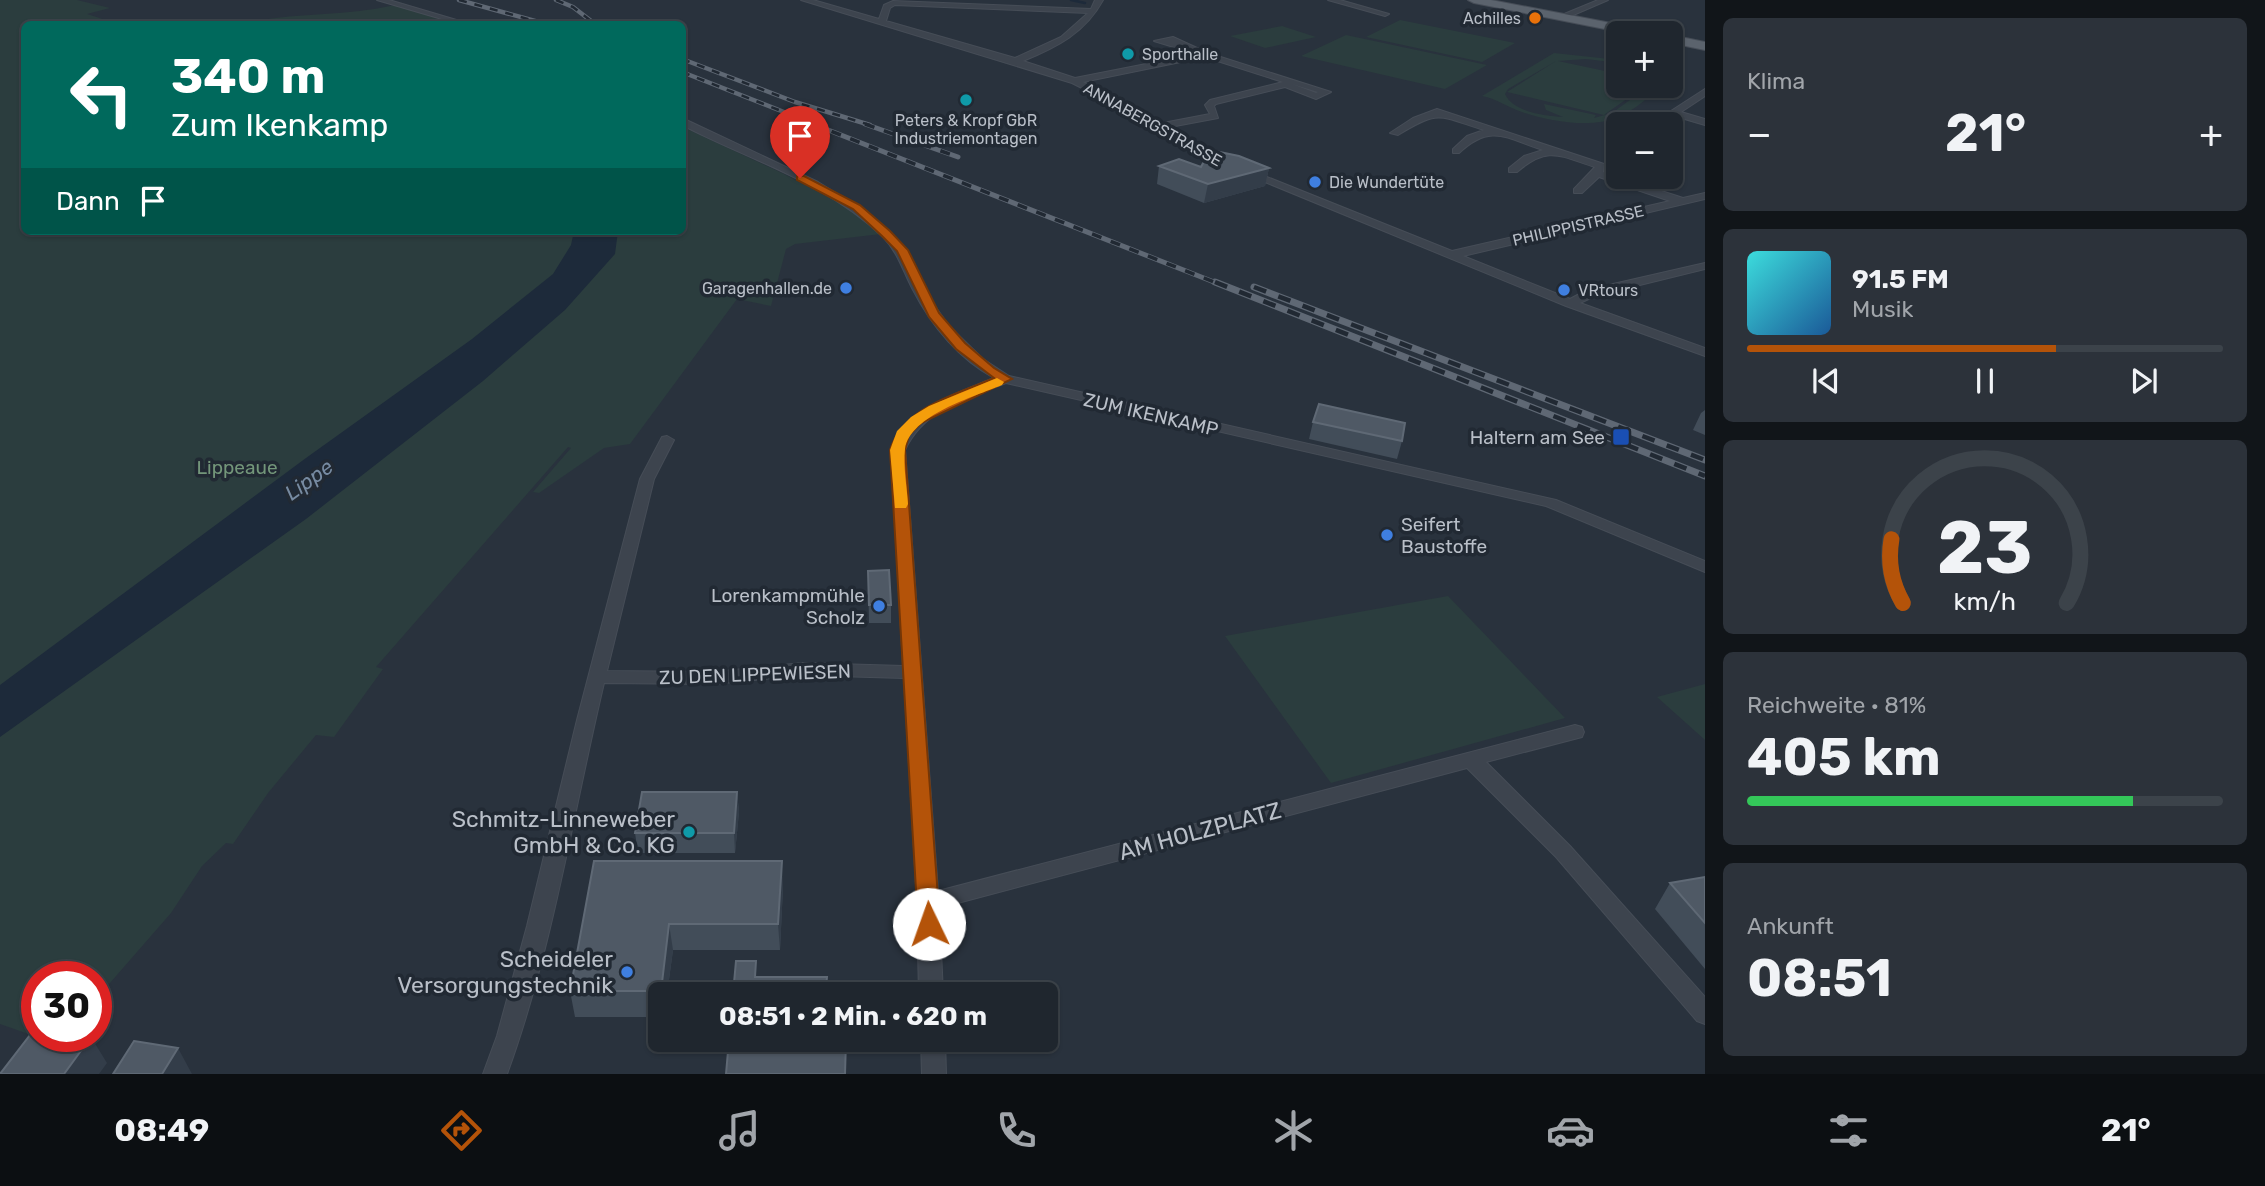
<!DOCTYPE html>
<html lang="de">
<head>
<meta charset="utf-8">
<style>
  body { margin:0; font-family:Rubik,sans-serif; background:#2c323a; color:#f1f3f6; height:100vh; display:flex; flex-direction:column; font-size:26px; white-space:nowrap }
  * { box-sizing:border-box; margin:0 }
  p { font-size:23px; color:#a1a5aa }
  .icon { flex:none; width:38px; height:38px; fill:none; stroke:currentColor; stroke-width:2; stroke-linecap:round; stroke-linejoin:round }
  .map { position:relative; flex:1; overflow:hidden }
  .drawer { display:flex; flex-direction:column; gap:18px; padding:18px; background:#111519; width:560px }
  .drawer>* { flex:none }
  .banner { position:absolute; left:21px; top:21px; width:665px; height:214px; border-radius:10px; box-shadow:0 2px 5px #0004,0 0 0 2px #3c434a; background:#00695c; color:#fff; overflow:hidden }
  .buttons { position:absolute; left:1606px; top:21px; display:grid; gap:14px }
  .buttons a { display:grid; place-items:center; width:77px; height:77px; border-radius:10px; background:#1f262e; box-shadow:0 2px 5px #0004,0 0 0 2px #3c434a; font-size:35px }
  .speed { position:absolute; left:21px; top:961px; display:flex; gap:14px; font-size:35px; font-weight:700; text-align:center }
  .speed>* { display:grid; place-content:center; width:91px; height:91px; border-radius:50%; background:#1f262e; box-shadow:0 2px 5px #0004,0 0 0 2px #3c434a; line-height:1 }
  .speed .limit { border:10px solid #d22; background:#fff; color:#111 }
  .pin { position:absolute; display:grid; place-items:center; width:60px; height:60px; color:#fff; margin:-72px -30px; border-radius:50% 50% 50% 0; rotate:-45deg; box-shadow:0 0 7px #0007 }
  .pin .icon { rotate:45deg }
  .me { position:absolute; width:77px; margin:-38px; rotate:357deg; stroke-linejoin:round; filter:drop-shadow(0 0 5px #0008) }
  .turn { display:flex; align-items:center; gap:24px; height:147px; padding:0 35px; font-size:32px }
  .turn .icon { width:91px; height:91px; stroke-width:2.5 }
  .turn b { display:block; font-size:49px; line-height:60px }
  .then { display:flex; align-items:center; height:66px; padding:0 35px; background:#0003; gap:14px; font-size:26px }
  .big { font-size:52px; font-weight:700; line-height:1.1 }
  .drawer .widget { flex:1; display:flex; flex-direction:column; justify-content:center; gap:10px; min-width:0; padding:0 24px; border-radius:10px; background:#2c323a }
  .drawer .dial { align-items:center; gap:0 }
  .dial svg { height:182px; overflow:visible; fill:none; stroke:#3c434a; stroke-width:7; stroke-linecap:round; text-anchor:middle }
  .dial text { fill:#f1f3f6; stroke:none }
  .song { display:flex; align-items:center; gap:21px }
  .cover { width:84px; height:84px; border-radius:10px; background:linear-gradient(135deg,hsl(180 70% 55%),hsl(210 70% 35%)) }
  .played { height:7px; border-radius:4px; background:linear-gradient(90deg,#b45309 65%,#3c434a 65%) }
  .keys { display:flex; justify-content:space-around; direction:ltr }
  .heat { display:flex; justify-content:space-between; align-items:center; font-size:38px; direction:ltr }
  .charge { height:10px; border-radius:5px; background:linear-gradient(90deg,#34c759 81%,#3c434a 0) }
  .trip { position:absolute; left:648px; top:982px; width:410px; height:70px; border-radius:10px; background:#1f262e; box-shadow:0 2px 5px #0004,0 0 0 2px #3c434a; font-weight:700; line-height:70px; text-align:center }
  .menu { display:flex; height:112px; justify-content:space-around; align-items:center; background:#0c0f12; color:#a1a5aa }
  .menu .icon { width:49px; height:49px }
  .menu .current { color:#b45309 }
  .menu b { font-size:32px; color:#f1f3f6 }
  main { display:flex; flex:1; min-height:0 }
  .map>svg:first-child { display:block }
  .green { fill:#2b3d3e }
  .water { fill:#1d2a3a }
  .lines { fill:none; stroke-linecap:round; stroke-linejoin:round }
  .stream { stroke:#1d2a3a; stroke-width:2.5 }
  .street-casing { stroke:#464d57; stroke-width:2 }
  .primary-casing { stroke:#464d57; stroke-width:2 }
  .street { fill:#3d444e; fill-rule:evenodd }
  .primary { fill:#5b636d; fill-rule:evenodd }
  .rail-far2-casing { stroke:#5f6874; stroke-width:4.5 }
  .rail-far1-casing { stroke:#5f6874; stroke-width:5 }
  .rail-casing { stroke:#5f6874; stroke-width:7 }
  .rail-far2 { stroke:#212933; stroke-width:2.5; stroke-dasharray:8; stroke-linecap:butt }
  .rail-far1 { stroke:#212933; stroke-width:3.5; stroke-dasharray:10; stroke-linecap:butt }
  .rail { stroke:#212933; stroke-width:4.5; stroke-dasharray:13; stroke-linecap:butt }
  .wall { fill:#424d59 }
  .shaded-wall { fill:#333d49 }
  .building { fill:#4f5965; stroke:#5f6975; stroke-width:2 }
  .route { fill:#b45309; stroke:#753606; stroke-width:2 }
  .slow { fill:#f59e0b }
  .food-dot { fill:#e8710a; stroke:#212933; stroke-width:2.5 }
  .culture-dot { fill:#0f9aa8; stroke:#212933; stroke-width:2.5 }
  .shop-dot { fill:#3f7fe0; stroke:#212933; stroke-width:2.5 }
  .transit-dot { fill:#1a4fb4; stroke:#212933; stroke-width:2.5 }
  .labels { text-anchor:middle; stroke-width:7; stroke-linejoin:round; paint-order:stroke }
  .far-poi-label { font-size:16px; fill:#b9bfc8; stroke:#212933; text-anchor:start }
  .far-street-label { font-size:16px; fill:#b9bfc8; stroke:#212933 }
  .street-label { font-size:19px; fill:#b9bfc8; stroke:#212933 }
  .poi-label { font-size:19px; fill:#b9bfc8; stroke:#212933; text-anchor:end }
  .park-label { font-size:19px; fill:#73967a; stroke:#212933 }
  .water-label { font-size:21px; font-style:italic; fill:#778ba2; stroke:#212933 }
  .near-poi-label { font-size:23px; fill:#b9bfc8; stroke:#212933; text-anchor:end }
  .near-street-label { font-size:23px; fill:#b9bfc8; stroke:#212933 }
</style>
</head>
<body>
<main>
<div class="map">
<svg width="1705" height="1074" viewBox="0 0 1705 1074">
  <rect width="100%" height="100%" fill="#29323d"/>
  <path class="green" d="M0,0H77L110,8L87,14L118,24H24V231H682L683,127L784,174L847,207L881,234L795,244L786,249L771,306L737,299L630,444L604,448L539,493L533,492L571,448L568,447L376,667L383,669L334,737L316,735L268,793L233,844L226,843L202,866L171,913L96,999V976H37V1036L57,1044L0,1024Z
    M395,5L449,20L455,19L465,24H240C291,12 343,17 395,5Z
    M1400,20L1515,43L1482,62L1366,37Z
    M1282,26L1316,37L1265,48L1230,36Z
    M1346,35L1487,65L1445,89L1301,56Z
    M1554,53L1619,60V63L1586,59L1558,61L1619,74V86H1645L1604,115L1507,92L1556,61L1508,89L1505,94C1513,112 1545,116 1563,117L1546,110L1544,104L1596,115L1594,118L1612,113L1649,86H1663C1649,96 1634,111 1618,117C1591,129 1549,121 1522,112C1507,107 1497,99 1482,96Z
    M1448,596L1565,718L1331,783L1225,636Z
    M1705,684V740L1657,697Z"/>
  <path class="water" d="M574,231H618L615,254L565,310L483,381L306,519L0,737V685L306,458L472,339L553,274L571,245Z"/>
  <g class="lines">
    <path class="stream" d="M1071,0L1085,3"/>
    <g class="street-casing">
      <path id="street" d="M377,0H389L470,24H459Z
        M801,0H813L879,19L884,5L893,1L1091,9L1095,0H1103C1085,33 1057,47 1023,61L1075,78L1197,54L1154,41L1173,37L1208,53L1331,92L1316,99L1285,87L1216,104L1214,106L1218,118L1170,127L1230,162V166L1227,167L1132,113L1072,83ZM895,5L1088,13L1061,37L1015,58L886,21L890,8ZM1205,57L1283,82L1210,100L1205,105L1210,114L1163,123L1083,82ZM1292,84L1318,92L1316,93Z
        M1328,0H1340L1389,14L1385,16Z
        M1598,0H1608L1564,19L1557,17Z
        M1705,89V96L1681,112L1705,119V125L1671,115V111Z
        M1437,109L1604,164L1603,172L1683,198L1705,193V199L1463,256L1570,299L1587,290L1705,263V269L1595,296L1580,303L1705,348V356L1566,306L1243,173L1252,171L1452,251L1670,201L1599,177L1582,193H1574V189L1595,167C1560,156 1548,145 1517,172H1509V168L1524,156L1543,150C1506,138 1491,123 1459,153H1453V149L1467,136L1484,130C1439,116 1440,109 1398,135L1390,133L1413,118Z
        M682,118L818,182L868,213L901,244L932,302L949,326L983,359L1009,376L1556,500L1705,561V572L1546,506L1006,383C967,398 924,409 905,450L938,891L1575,725L1582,727L1584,732L1582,737L1486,762L1570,846L1705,997V1024L1697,1021L1556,857L1467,768L939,908L943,994H919L917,902L904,678L803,675L713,684L604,683C573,813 553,948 507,1074H483L497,1036L527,926L577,720L640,479L662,437L667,436L674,440L654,479L607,671L713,672L803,663L903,666L891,450C911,406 953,395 994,378C958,358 931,325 912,288C903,271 898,252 883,237C828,183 750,160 682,125Z
        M921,1040H945L946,1074H922Z"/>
    </g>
    <g class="primary-casing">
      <path id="primary" d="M1468,0H1491L1642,29L1648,33H1625L1474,3Z
        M1671,35L1705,42V50L1671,43Z"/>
    </g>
    <use href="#street" class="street"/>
    <use href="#primary" class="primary"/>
    <g class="rail-far2-casing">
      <path id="rail-far2" d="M459,0L546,24
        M556,0L573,7L595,24
        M682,59L795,102L870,125
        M682,72L817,125"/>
    </g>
    <g class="rail-far1-casing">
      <path id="rail-far1" d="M813,124L1219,284
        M865,124L958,157"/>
    </g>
    <g class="rail-casing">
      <path id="rail" d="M1215,282L1705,476
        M1254,287L1705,460"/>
    </g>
    <use href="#rail-far2" class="rail-far2"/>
    <use href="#rail-far1" class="rail-far1"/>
    <use href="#rail" class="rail"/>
  </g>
  <path class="wall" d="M1159,166L1201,167L1269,168L1265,186L1204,203L1157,184Z
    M1705,410V435L1693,430L1701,413Z
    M1313,422L1402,441L1397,459L1309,439Z
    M868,571L891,605V623H869Z
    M737,792L739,812L735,853H638L635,833Z
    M594,861L783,887L780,950H673L667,994H660V1017H575L570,991Z
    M1705,877V969L1655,909L1670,883Z"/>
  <path class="shaded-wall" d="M1269,168L1265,186L1204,203L1208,184Z
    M737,792L739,812L735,853L734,833Z
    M782,861L783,887L780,950L778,924Z
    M669,924L673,950L667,994H661V991Z
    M91,1037L107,1063L99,1074H64Z
    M178,1048L192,1074H162Z"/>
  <path class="building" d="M1210,150L1239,156L1269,168L1208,184L1159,166L1179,159L1201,167Z
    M1319,404L1405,423L1402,441L1313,422Z
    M889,570L891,605H869L868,571Z
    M642,792H737L734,833H635Z
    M594,861H782L778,924H669L661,991H570Z
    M1705,877V923L1670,883Z
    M736,961H756L755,977H827L826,987H846V994H733Z
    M37,1026V1036H86L91,1037L64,1074H0Z
    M729,1040H846L845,1074H726Z
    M134,1041L178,1048L162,1074H113Z"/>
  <path class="route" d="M797,176H804L860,205L890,231L908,250L939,313L965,343L994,368L1012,379L921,423L909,435L905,450L940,924L937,930L929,933L921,930L918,924L890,450C904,406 956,395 994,378L956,349L929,317L897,251L882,236L853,209L797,180Z"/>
  <path class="slow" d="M997,378L1004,382L1002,385C974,397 910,415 905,449C903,467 907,487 908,504L906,508H895L890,450L897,431L911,417L929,406Z"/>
  <circle class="food-dot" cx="1535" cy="18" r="7"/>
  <g class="culture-dot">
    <circle cx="1128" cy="54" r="7"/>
    <circle cx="966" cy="100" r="7"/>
    <circle cx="689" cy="832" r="7"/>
  </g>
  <g class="shop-dot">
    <circle cx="1315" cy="182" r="7"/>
    <circle cx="846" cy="288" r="7"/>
    <circle cx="1564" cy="290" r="7"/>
    <circle cx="1387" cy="535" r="7"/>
    <circle cx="879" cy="606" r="7"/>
    <circle cx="627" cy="972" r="7"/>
  </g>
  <rect class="transit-dot" x="1612" y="428" width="18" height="18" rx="3.5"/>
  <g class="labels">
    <g class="far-poi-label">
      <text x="1521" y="24" text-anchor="end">Achilles</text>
      <text x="1142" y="60">Sporthalle</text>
      <text x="966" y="126" text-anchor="middle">Peters &amp; Kropf GbR<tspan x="966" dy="18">Industriemontagen</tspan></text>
      <text x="1329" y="188">Die Wundertüte</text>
      <text x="832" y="294" text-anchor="end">Garagenhallen.de</text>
      <text x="1578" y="296">VRtours</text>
    </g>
    <g class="far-street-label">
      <text transform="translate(1153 124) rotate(29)" y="6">ANNABERGSTRASSE</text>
      <text transform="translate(1578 225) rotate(-13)" y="6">PHILIPPISTRASSE</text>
    </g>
    <g class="street-label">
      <text transform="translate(1151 414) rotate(13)" y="7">ZUM IKENKAMP</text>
      <text transform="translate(755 674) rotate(-2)" y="7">ZU DEN LIPPEWIESEN</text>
    </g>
    <g class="poi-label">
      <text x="1605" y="444">Haltern am See</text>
      <text x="1401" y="531" text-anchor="start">Seifert<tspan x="1401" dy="22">Baustoffe</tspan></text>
      <text x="865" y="602">Lorenkampmühle<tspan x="865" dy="22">Scholz</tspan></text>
    </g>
    <g class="park-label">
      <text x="237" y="474">Lippeaue</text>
    </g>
    <g class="water-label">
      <text transform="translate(309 480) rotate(-36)" y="7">Lippe</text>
    </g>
    <g class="near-poi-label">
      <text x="675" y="827">Schmitz-Linneweber<tspan x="675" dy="26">GmbH &amp; Co. KG</tspan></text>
      <text x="613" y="967">Scheideler<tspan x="613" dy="26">Versorgungstechnik</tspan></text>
    </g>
    <g class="near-street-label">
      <text transform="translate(1200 831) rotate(-15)" y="8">AM HOLZPLATZ</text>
    </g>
  </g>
</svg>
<div class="buttons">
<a>+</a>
<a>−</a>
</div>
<div class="speed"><div class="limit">30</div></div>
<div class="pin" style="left:800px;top:178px;background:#d93025"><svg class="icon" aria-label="arrive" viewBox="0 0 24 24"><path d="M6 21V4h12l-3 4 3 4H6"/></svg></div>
<svg class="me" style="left:929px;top:924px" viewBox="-20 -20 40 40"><circle r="19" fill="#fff"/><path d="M0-13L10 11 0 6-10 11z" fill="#b45309"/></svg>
<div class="trip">08:51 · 2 Min. · 620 m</div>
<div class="banner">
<div class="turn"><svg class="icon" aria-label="left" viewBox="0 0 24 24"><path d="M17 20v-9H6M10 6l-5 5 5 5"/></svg><div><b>340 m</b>Zum Ikenkamp</div></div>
<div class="then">Dann<svg class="icon" aria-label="arrive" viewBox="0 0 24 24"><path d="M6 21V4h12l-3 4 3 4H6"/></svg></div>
</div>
</div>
<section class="drawer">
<div class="widget"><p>Klima</p>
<div class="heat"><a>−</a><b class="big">21°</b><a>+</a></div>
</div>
<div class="widget">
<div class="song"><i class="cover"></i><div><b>91.5 FM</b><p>Musik</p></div></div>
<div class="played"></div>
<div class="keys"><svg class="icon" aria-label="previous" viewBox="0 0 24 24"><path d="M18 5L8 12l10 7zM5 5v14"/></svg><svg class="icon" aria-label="pause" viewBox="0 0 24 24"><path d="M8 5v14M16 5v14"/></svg><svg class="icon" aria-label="next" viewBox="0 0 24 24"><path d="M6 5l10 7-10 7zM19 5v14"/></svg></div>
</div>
<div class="widget dial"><svg viewBox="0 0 100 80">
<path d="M14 69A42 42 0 1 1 86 69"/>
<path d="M14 69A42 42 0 0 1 9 41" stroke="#b45309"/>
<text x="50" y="56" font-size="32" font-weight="700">23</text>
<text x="50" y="72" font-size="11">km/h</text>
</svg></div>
<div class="widget"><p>Reichweite · 81%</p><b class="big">405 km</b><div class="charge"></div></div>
<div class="widget"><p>Ankunft</p><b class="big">08:51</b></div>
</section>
</main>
<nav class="menu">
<b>08:49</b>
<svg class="icon current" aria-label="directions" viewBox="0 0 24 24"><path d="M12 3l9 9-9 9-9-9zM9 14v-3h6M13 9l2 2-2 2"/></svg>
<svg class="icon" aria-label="music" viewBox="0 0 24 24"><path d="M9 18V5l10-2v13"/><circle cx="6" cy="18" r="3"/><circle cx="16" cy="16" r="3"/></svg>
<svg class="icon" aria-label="phone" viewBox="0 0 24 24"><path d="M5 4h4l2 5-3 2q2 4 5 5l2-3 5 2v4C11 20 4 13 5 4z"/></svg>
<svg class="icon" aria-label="climate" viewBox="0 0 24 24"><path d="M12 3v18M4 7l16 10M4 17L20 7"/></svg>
<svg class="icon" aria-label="car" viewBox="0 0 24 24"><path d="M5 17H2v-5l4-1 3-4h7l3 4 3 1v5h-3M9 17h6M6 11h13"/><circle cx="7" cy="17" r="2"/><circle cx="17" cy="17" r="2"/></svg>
<svg class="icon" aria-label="filters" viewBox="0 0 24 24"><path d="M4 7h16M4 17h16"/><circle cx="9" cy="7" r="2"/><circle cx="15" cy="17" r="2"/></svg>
<b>21°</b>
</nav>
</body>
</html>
